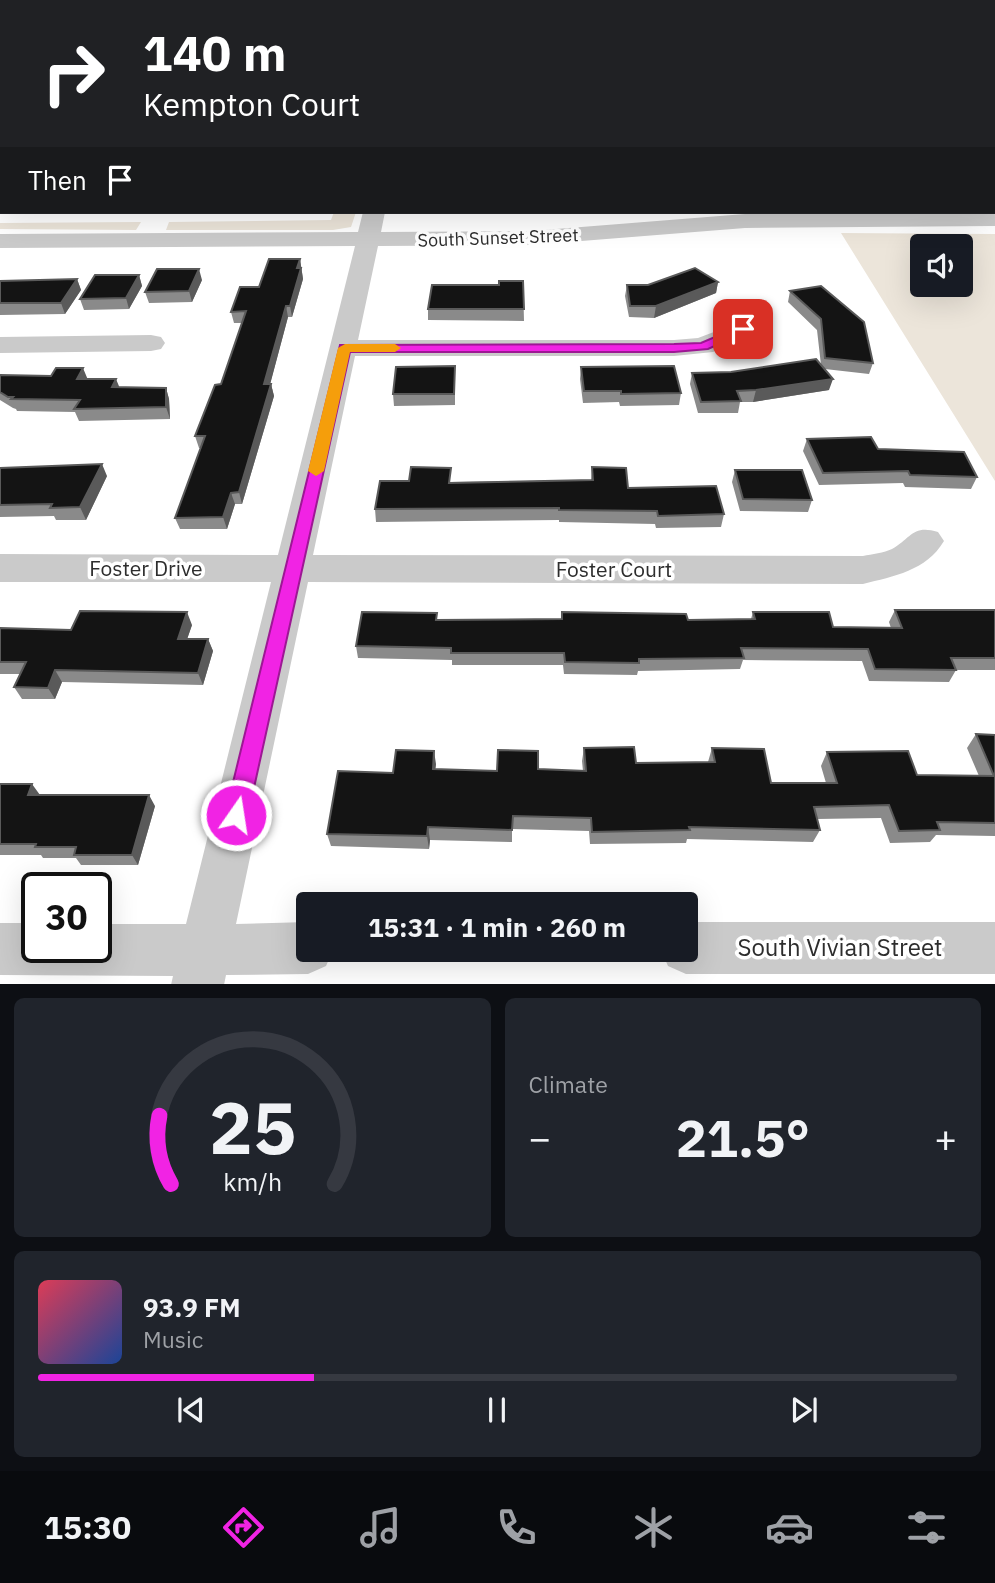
<!DOCTYPE html>
<html lang="en">
<head>
<meta charset="utf-8">
<style>
  body { margin:0; font-family:"IBM Plex Sans",sans-serif; background:#20242c; color:#f1f3f6; height:100vh; display:flex; flex-direction:column; font-size:26px; white-space:nowrap }
  * { box-sizing:border-box; margin:0 }
  p { font-size:23px; color:#9ea1a6 }
  .icon { flex:none; width:38px; height:38px; fill:none; stroke:currentColor; stroke-width:2; stroke-linecap:round; stroke-linejoin:round }
  .map { position:relative; height:984px; overflow:hidden }
  .panel { display:flex; flex-direction:column; gap:14px; padding:14px; background:#0d0f14; flex:1 }
  .panel>* { flex:none }
  .hud { position:absolute; left:0px; top:0px; width:996px; height:214px; box-shadow:0 7px 28px #0002; background:#202124; color:#fff; overflow:hidden }
  .fabs { position:absolute; left:910px; top:234px; display:grid; gap:14px }
  .fabs a { display:grid; place-items:center; width:63px; height:63px; border-radius:7px; background:#171b24; box-shadow:0 7px 28px #0002; font-size:35px }
  .speed { position:absolute; left:21px; top:872px; display:flex; gap:14px; font-size:35px; font-weight:700; text-align:center }
  .speed>* { display:grid; place-content:center; width:91px; height:91px; border-radius:50%; background:#171b24; box-shadow:0 7px 28px #0002; line-height:1 }
  .speed .limit { border:4px solid #111; border-radius:10px; background:#fff; color:#111 }
  .pin { position:absolute; display:grid; place-items:center; width:60px; height:60px; color:#fff; margin:-30px; border-radius:14px; box-shadow:0 4px 10px #0006 }
  .me { position:absolute; width:77px; margin:-38px; rotate:13deg; stroke-linejoin:round; filter:drop-shadow(0 0 5px #0008) }
  .turn { display:flex; align-items:center; gap:24px; height:147px; padding:0 28px; font-size:32px }
  .turn .icon { width:91px; height:91px; stroke-width:2.5 }
  .turn b { display:block; font-size:49px; line-height:60px }
  .then { display:flex; align-items:center; height:66px; padding:0 28px; background:#0003; gap:14px; font-size:26px }
  .big { font-size:52px; font-weight:800; line-height:1.1 }
  .panel .widget { flex:1; display:flex; flex-direction:column; justify-content:center; gap:10px; min-width:0; padding:0 24px; border-radius:10px; background:#20242c }
  .panel .dial { align-items:center; gap:0 }
  .dial svg { height:182px; overflow:visible; fill:none; stroke:#363941; stroke-width:7; stroke-linecap:round; text-anchor:middle }
  .dial text { fill:#f1f3f6; stroke:none }
  .song { display:flex; align-items:center; gap:21px }
  .cover { width:84px; height:84px; border-radius:10px; background:linear-gradient(135deg,hsl(350 70% 55%),hsl(220 70% 35%)) }
  .played { height:7px; border-radius:4px; background:linear-gradient(90deg,#f123e4 30%,#363941 30%) }
  .keys { display:flex; justify-content:space-around; direction:ltr }
  .heat { display:flex; justify-content:space-between; align-items:center; font-size:38px; direction:ltr }
  .panel .tiles { flex:1; display:grid; gap:14px; grid-template-columns:1fr 1fr }
  .widget:last-child { grid-column:span 2 }
  .trip { position:absolute; left:296px; top:892px; width:402px; height:70px; border-radius:7px; background:#171b24; box-shadow:0 7px 28px #0002; font-weight:800; line-height:70px; text-align:center }
  .tab-bar { display:flex; height:112px; justify-content:space-around; align-items:center; background:#090b0e; color:#9ea1a6 }
  .tab-bar .icon { width:49px; height:49px }
  .tab-bar .on { color:#f123e4 }
  .tab-bar b { font-size:32px; color:#f1f3f6 }
  .map>svg:first-child { display:block }
  .green { fill:#ece5da; fill-rule:evenodd }
  .lines { fill:none; stroke-linecap:round; stroke-linejoin:round }
  .minor { fill:#cacaca; fill-rule:evenodd }
  .major { fill:#a5a5a5; fill-rule:evenodd }
  .wall { fill:#8a8a8a }
  .shaded-wall { fill:#5a5a5a }
  .building { fill:#141414; stroke:#5a5a5a; stroke-width:2 }
  .route { fill:#f123e4; stroke:#9d1794; stroke-width:2 }
  .slow { fill:#f59e0b }
  .labels { text-anchor:middle; stroke-width:7; stroke-linejoin:round; paint-order:stroke }
  .far-street-label { font-size:18px; fill:#2d2d2d; stroke:#fff }
  .street-label { font-size:21px; fill:#2d2d2d; stroke:#fff }
  .near-street-label { font-size:24px; fill:#2d2d2d; stroke:#fff }
</style>
</head>
<body>
<div class="map">
<svg width="995" height="985" viewBox="0 0 995 985">
  <rect width="100%" height="100%" fill="#fff"/>
  <path class="green" d="M334,212H356L351,227L333,230H166L169,222L331,220Z
    M141,222L136,230L0,229V223Z
    M841,233L995,234V481ZM922,247H961V285H922Z"/>
  <g class="lines">
    <path class="minor" d="M454,0H470L472,2H456Z
      M880,0H894L896,2H882Z
      M980,0H994L995,3L994,5V2Z
      M0,5H2V13H0Z
      M0,69H2V79H0Z
      M994,94H995V104H994Z
      M363,212H385L381,232L531,231L745,214L995,212V226L745,228L531,245L378,246L358,340H674L698,338L743,321L752,323L756,329L752,335L713,352L674,356H355L313,555L863,556C872,554 884,553 892,549C911,538 913,524 938,532L944,541C926,571 894,576 863,584L308,582L236,924L308,922V950H333L326,966L308,974L226,975L224,985H171L173,976L0,975V923H37V947H96V924H186L271,582H0V554L278,555L355,246L0,248V234L358,232Z
      M151,335L161,337L165,343L161,349L151,351L0,353V337Z
      M686,922H995V974H686L668,966L661,950H686Z"/>
    <path class="major" d="M50,0H66L48,2Z
      M0,39H2L0,50Z"/>
  </g>
  <path class="wall" d="M300,259L303,279L292,317H288L270,384H271L274,396L242,504H235L227,529H180L175,518L201,448H199L195,436L221,384L242,323H234L231,312L259,287Z
    M139,275L142,286L129,309L84,310L80,299Z
    M77,279L81,290L65,314L0,315V281Z
    M202,280L192,302L149,303L145,292Z
    M523,281L524,321L428,320V309L499,285Z
    M718,282L716,293L654,318L629,317L625,296L627,285H648Z
    M790,291L873,363L869,374L825,369L829,390L753,402H740L738,413H698L690,384L692,373L731,372L821,365L817,330L788,302Z
    M581,367L681,393L679,405L620,406L619,402L583,403L580,379Z
    M0,375L87,379L119,387L166,388L169,399L170,419L79,421L75,412L17,411L16,409L13,408L0,400Z
    M455,378V405L394,406L393,394Z
    M807,439L878,449L977,477L971,489L905,487L903,483L819,485L803,451Z
    M592,467L628,488L724,514L721,527L656,528L655,524L559,522V520L376,522L375,509L451,482L591,480Z
    M0,468L107,476L86,520H56L54,516L0,517Z
    M735,470L812,500L808,512L740,511L732,482Z
    M895,610H995V670H956L949,682L869,681L862,661L743,660L740,669L638,671L637,675L564,674L563,665H452V660L358,658L356,646L561,619L562,612L688,620L751,619L753,612L833,627L891,628L889,622Z
    M192,625L187,639H208L213,651L203,685L62,682L55,699H22L14,687L21,674H0V628L71,630Z
    M976,734L995,735V836L936,835L930,842L890,843L881,818L817,819L820,830L813,842L687,839L686,843L590,844L589,831L512,829V842L430,840L429,849L331,846L327,834L393,773L436,764L435,769L497,771L538,769L583,771L582,761L584,748L636,763L708,762L712,748L771,783H826L821,766L827,752L917,775L979,776L967,748Z
    M0,784L40,795L155,806L138,865H81L76,858H43L41,855H0Z"/>
  <path class="shaded-wall" d="M300,259L303,279L292,317L290,306L297,268Z
    M199,269L202,280L192,302L189,291Z
    M139,275L142,286L129,309L126,298Z
    M77,279L81,290L65,314L61,303Z
    M718,282L716,293L654,318L656,306Z
    M286,306L288,317L267,396L264,384Z
    M83,368L88,380L77,379Z
    M116,379L121,391L112,387Z
    M833,379L829,390L753,402L756,390Z
    M271,384L274,396L242,504L239,492Z
    M166,388L169,399L170,419L166,407Z
    M102,464L107,476L86,520L80,507Z
    M231,493L235,504L227,529L223,517Z
    M187,612L192,625L183,651L178,639Z
    M208,639L213,651L203,685L198,673Z
    M55,670L62,682L55,699L48,688Z
    M434,751L436,764L434,782L433,769Z
    M32,784L40,795H28Z
    M149,795L155,806L138,865L132,855Z
    M428,827L430,840L429,849L427,836Z"/>
  <path class="building" d="M153,0H366V2H151Z
    M516,0H559L560,2H517Z
    M622,0H672V2H623Z
    M269,259H300L297,268H301L290,306H286L264,384H271L239,492L231,493L223,517L175,518L205,436H195L215,385L221,384L246,311L231,312L240,287H259Z
    M695,268L718,282L656,306H630L627,285H648Z
    M157,269H199L189,291L145,292Z
    M95,275H139L126,298L80,299Z
    M77,279L61,303H0V281Z
    M499,281H523L524,309H428L432,285H499Z
    M821,286L864,322L873,363L825,358L821,319L790,291Z
    M816,359L833,379L756,390L737,391L741,401L701,402L692,373L731,372Z
    M455,366L454,394H393L396,367Z
    M674,366L681,393L621,394V391H584L581,367Z
    M56,368H83L77,379H116L112,387L166,388V407L74,409L80,400L11,399L13,397H8L0,392V375L51,376Z
    M871,437L878,449L964,452L977,477L910,475L908,471L823,473L807,439Z
    M102,464L80,507L50,508L52,504L0,505V468Z
    M411,467L451,468L449,483L593,480L592,467L626,468L628,488L716,486L724,514L658,516L657,511L559,510V508L375,509L380,481H409Z
    M735,470H802L812,500L743,499Z
    M895,610H995V658H951L956,670L875,669L868,649L741,648L744,658L639,659V663L565,662L564,653H451V648L356,646L362,612L437,613L436,620L562,619V612L686,614L688,620L755,619L753,612H829L833,627L902,628Z
    M80,611L187,612L178,639H208L198,673L55,670L48,688L14,687L26,662H0V628L71,630Z
    M976,734L995,735V823L937,822L940,830L899,831L889,805L814,807L820,830L689,827L690,830L592,832L591,818L513,816L512,830L428,827L427,836L327,834L338,771L393,773L396,750L434,751L433,769L497,771L498,750L538,751V769L586,771L584,748L634,747L636,763L715,762L712,748L764,749L771,783H837L827,752L908,751L917,775L994,776Z
    M0,784H32L28,795H149L132,855H74L76,847H35L36,844H0Z"/>
  <path class="route" d="M743,325L748,326V331L708,349L674,352H350L248,815L244,822L236,825L229,822L225,815L340,345L674,344L701,343Z"/>
  <path class="slow" d="M345,344H395L401,348L395,352H350L324,471L316,476L308,471L338,348Z"/>
  <g class="labels">
    <g class="far-street-label">
      <text transform="translate(498 238) rotate(-2)" y="6">South Sunset Street</text>
    </g>
    <g class="street-label">
      <text x="146" y="576">Foster Drive</text>
      <text x="614" y="577">Foster Court</text>
    </g>
    <g class="near-street-label">
      <text x="840" y="956">South Vivian Street</text>
    </g>
  </g>
</svg>
<div class="fabs">
<a><svg class="icon" aria-label="sound" viewBox="0 0 24 24"><path d="M4 9h4l5-4v14l-5-4H4zM17 9q2 3 0 6"/></svg></a>
</div>
<div class="speed"><div class="limit">30</div></div>
<div class="pin" style="left:743px;top:329px;background:#d93025"><svg class="icon" aria-label="arrive" viewBox="0 0 24 24"><path d="M6 21V4h12l-3 4 3 4H6"/></svg></div>
<svg class="me" style="left:236px;top:815px" viewBox="-20 -20 40 40"><circle r="17" fill="#f123e4" stroke="#fff" stroke-width="3"/><path d="M0-11L8 9 0 5-8 9z" fill="#fff"/></svg>
<div class="trip">15:31 · 1 min · 260 m</div>
<div class="hud">
<div class="turn"><svg class="icon" aria-label="right" viewBox="0 0 24 24"><path d="M7 20v-9h11M14 6l5 5-5 5"/></svg><div><b>140 m</b>Kempton Court</div></div>
<div class="then">Then<svg class="icon" aria-label="arrive" viewBox="0 0 24 24"><path d="M6 21V4h12l-3 4 3 4H6"/></svg></div>
</div>
</div>
<section class="panel">
<div class="tiles">
<div class="widget dial"><svg viewBox="0 0 100 80">
<path d="M14 69A42 42 0 1 1 86 69"/>
<path d="M14 69A42 42 0 0 1 9 39" stroke="#f123e4"/>
<text x="50" y="56" font-size="32" font-weight="700">25</text>
<text x="50" y="72" font-size="11">km/h</text>
</svg></div>
<div class="widget"><p>Climate</p>
<div class="heat"><a>−</a><b class="big">21.5°</b><a>+</a></div>
</div>
<div class="widget">
<div class="song"><i class="cover"></i><div><b>93.9 FM</b><p>Music</p></div></div>
<div class="played"></div>
<div class="keys"><svg class="icon" aria-label="previous" viewBox="0 0 24 24"><path d="M18 5L8 12l10 7zM5 5v14"/></svg><svg class="icon" aria-label="pause" viewBox="0 0 24 24"><path d="M8 5v14M16 5v14"/></svg><svg class="icon" aria-label="next" viewBox="0 0 24 24"><path d="M6 5l10 7-10 7zM19 5v14"/></svg></div>
</div>
</div>
</section>
<nav class="tab-bar">
<b>15:30</b>
<svg class="icon on" aria-label="directions" viewBox="0 0 24 24"><path d="M12 3l9 9-9 9-9-9zM9 14v-3h6M13 9l2 2-2 2"/></svg>
<svg class="icon" aria-label="music" viewBox="0 0 24 24"><path d="M9 18V5l10-2v13"/><circle cx="6" cy="18" r="3"/><circle cx="16" cy="16" r="3"/></svg>
<svg class="icon" aria-label="phone" viewBox="0 0 24 24"><path d="M5 4h4l2 5-3 2q2 4 5 5l2-3 5 2v4C11 20 4 13 5 4z"/></svg>
<svg class="icon" aria-label="climate" viewBox="0 0 24 24"><path d="M12 3v18M4 7l16 10M4 17L20 7"/></svg>
<svg class="icon" aria-label="car" viewBox="0 0 24 24"><path d="M5 17H2v-5l4-1 3-4h7l3 4 3 1v5h-3M9 17h6M6 11h13"/><circle cx="7" cy="17" r="2"/><circle cx="17" cy="17" r="2"/></svg>
<svg class="icon" aria-label="filters" viewBox="0 0 24 24"><path d="M4 7h16M4 17h16"/><circle cx="9" cy="7" r="2"/><circle cx="15" cy="17" r="2"/></svg>
</nav>
</body>
</html>
